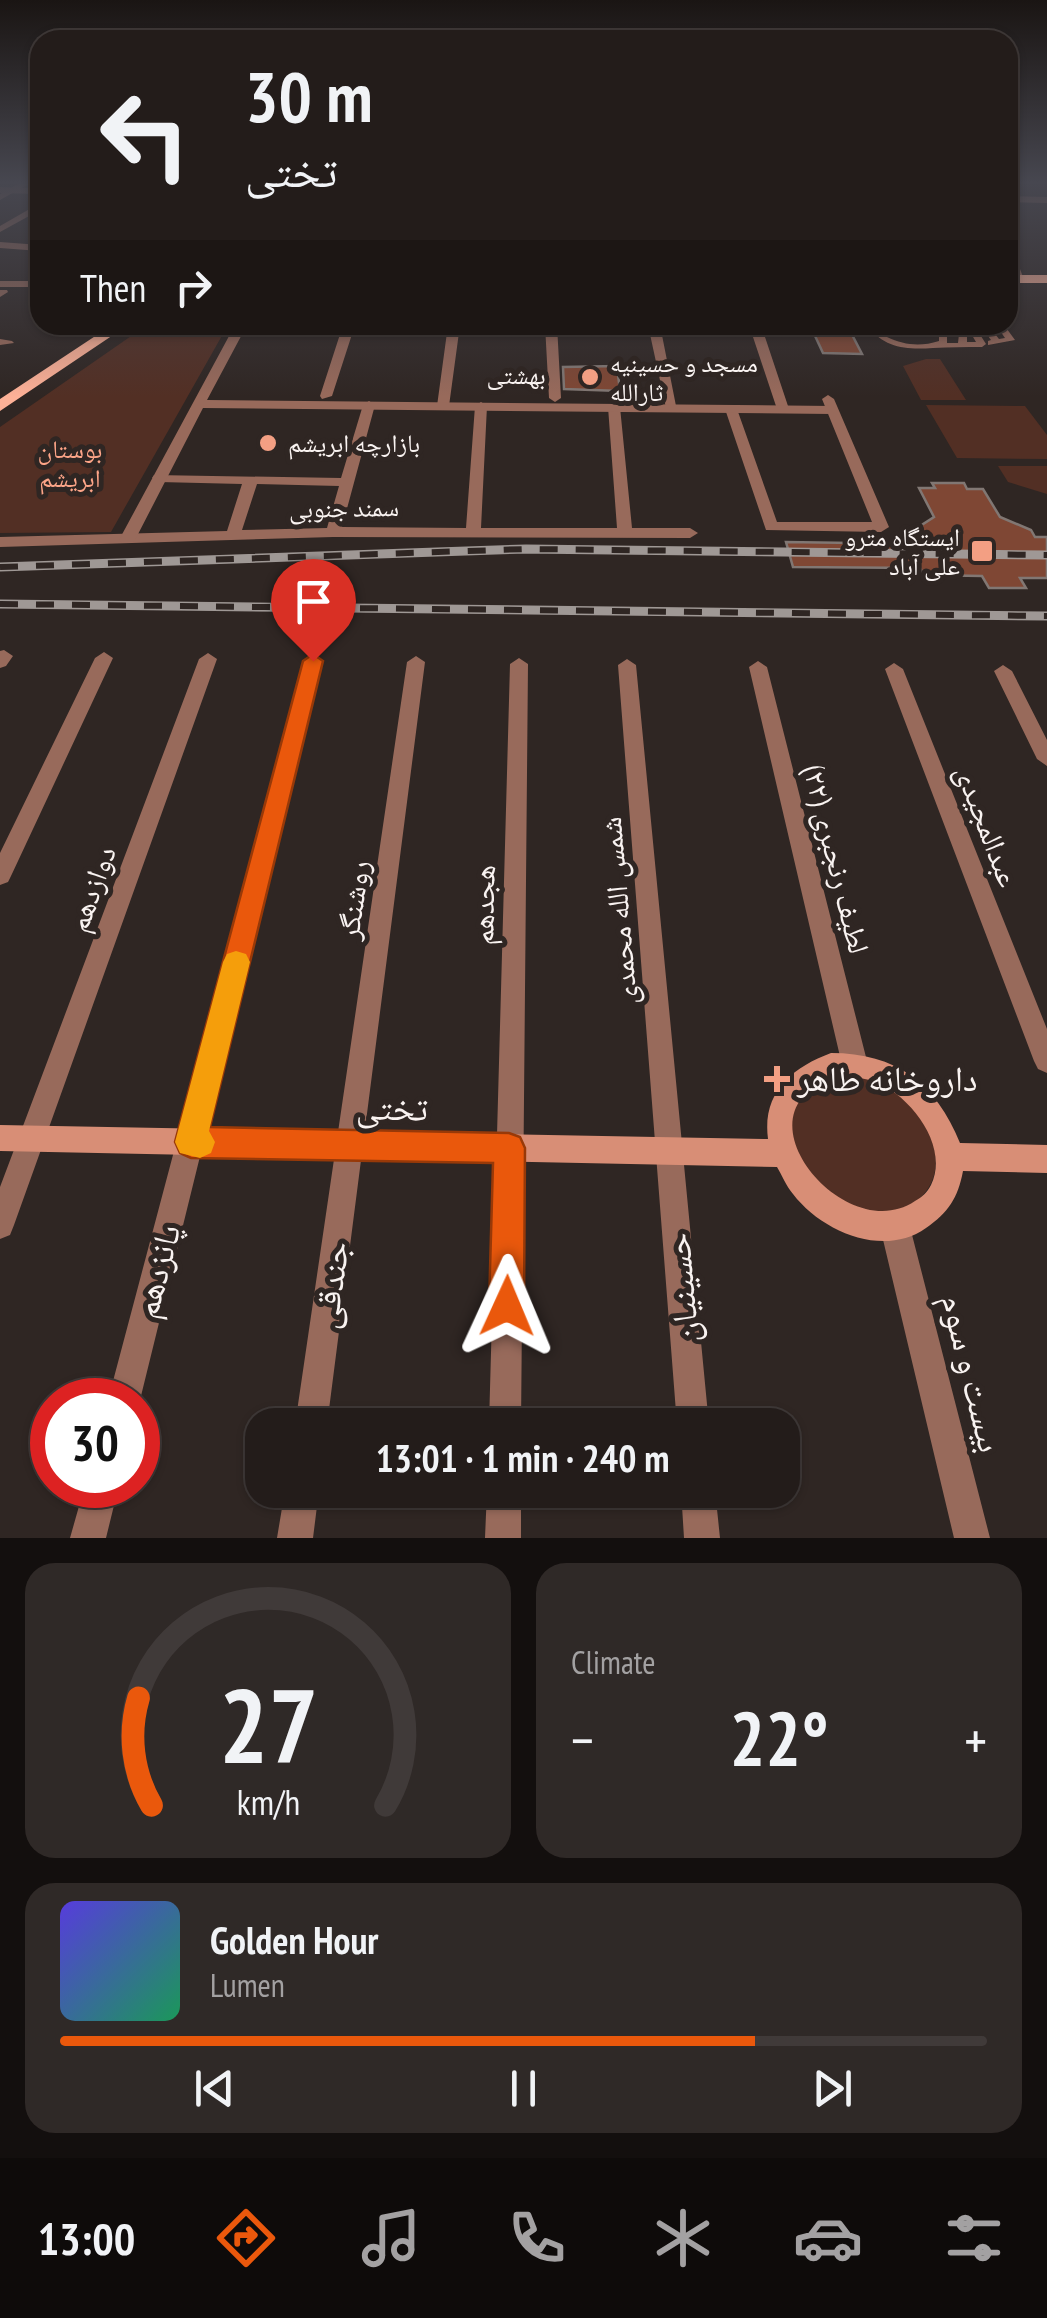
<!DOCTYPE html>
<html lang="en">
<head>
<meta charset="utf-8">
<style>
  body { margin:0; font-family:"PT Sans Narrow","Noto Naskh Arabic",sans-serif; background:#2f2927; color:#f1f3f6; height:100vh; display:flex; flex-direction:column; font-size:38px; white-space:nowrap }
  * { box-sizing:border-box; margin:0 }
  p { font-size:32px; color:#a3a1a2 }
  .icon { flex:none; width:55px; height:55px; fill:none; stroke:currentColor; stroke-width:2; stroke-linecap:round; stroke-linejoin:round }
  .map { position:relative; height:1538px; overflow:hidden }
  .details { display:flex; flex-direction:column; gap:25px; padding:25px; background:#130f0e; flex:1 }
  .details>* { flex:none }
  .guide { position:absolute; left:30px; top:30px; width:988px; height:305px; border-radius:30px; box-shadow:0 2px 8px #0004,0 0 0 2px #403a39; background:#231c1a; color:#f1f3f6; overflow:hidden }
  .speed { position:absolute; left:30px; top:1378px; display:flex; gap:20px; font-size:50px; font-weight:700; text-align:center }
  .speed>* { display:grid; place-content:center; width:130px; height:130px; border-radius:50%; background:#231c1a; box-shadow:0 2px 8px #0004,0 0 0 2px #403a39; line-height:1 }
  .speed .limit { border:15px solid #d22; background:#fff; color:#111 }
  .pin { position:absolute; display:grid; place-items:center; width:85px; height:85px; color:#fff; margin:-102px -42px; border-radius:50% 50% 50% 0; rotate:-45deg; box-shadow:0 0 10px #0007 }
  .pin .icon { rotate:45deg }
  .me { position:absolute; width:110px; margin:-55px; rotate:1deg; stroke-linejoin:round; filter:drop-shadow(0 0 8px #0008) }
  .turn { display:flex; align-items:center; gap:35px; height:210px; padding:0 50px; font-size:45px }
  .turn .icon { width:130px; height:130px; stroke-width:2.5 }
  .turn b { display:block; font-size:70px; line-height:85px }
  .then { display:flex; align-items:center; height:95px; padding:0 50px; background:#0003; gap:20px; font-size:38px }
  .big { font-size:75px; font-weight:600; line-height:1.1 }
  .details .tile { flex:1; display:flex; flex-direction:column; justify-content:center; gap:15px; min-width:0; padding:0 35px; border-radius:30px; background:#2f2927 }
  .details .dial { align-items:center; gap:0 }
  .dial svg { height:260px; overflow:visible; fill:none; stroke:#403a39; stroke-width:7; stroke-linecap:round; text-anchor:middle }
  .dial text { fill:#f1f3f6; stroke:none }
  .song { display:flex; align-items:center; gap:30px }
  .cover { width:120px; height:120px; border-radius:15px; background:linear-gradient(135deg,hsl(250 70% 55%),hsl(150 70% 35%)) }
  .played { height:10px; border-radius:5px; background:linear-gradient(90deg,#ea580c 75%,#403a39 75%) }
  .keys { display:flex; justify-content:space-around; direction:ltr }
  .heat { display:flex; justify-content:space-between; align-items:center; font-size:55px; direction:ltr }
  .details .tiles { flex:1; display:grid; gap:25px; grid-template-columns:1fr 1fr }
  .tile:last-child { grid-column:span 2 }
  .trip { position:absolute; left:245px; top:1408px; width:555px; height:100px; border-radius:30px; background:#231c1a; box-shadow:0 2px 8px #0004,0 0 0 2px #403a39; font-weight:600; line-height:100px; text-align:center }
  .dock { display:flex; height:160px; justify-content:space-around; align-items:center; background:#0e0b0a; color:#a3a1a2 }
  .dock .icon { width:70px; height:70px }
  .dock .on { color:#ea580c }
  .dock b { font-size:45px; color:#f1f3f6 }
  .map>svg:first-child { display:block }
  .green { fill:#522f24 }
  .building { fill:#7f4734; stroke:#817773; stroke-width:2.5 }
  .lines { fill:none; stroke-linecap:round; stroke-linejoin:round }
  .service { fill:#986a5b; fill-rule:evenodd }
  .minor { fill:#986a5b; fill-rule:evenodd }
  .tertiary { fill:#986a5b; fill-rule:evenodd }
  .secondary { fill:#d88e76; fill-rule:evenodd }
  .primary { fill:#fdb197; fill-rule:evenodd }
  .rail-casing { stroke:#9f9895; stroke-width:9 }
  .rail { stroke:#2f2623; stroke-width:6; stroke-dasharray:18; stroke-linecap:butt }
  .route { fill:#ea580c; stroke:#983908; stroke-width:2.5 }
  .slow { fill:#f59e0b }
  .poi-dot { fill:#f39f83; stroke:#2f2623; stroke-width:4 }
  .labels { text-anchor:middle; stroke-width:10; stroke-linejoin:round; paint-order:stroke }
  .far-poi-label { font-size:25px; fill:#f9f3f1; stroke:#2f2623; text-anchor:start }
  .far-street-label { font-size:25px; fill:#f9f3f1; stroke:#2f2623 }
  .far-park-label { font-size:25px; fill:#fda588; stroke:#2f2623 }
  .street-label { font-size:30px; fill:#f9f3f1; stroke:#2f2623 }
  .near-poi-label { font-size:35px; fill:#f9f3f1; stroke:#2f2623; text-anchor:start }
  .near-street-label { font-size:35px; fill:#f9f3f1; stroke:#2f2623 }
</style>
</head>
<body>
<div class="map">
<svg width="1047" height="1538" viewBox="0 0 1047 1538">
  <rect width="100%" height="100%" fill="#2f2623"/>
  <path class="green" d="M147,325H228L111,532L0,533V427Z
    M926,359H940L966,400H921L903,366Z
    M926,405L1025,406L1047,435V459L957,458Z
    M998,466H1047V494L1008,482Z
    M835,1075C849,1077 868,1076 881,1081C919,1097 956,1159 923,1195C867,1255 754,1147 802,1094C809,1086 826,1081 835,1075Z"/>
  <path class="building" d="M810,325H847L862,354L823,353Z
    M617,366L620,391L564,389L563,367Z
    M932,483H964L967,489H983L1000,517L1031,530L1035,537H1047V578H1020L1026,588H989L982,576L924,575L920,568L793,567L786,542L924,544L917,528L934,517L919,488H935Z"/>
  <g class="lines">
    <path class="service" d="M1015,285H1018V289L1008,291V287Z
      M875,325L882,333L918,330L921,325H929L924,334L887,337C904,345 920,347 939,341V325H947V343H958L959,334L951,325H960L967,334V342H976L966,325H974L986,344L982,347C966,347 949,347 933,348C906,350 885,348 867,326Z
      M980,325H988L999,339L1005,338L996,325H1004L1015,340L988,345V341L991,340Z"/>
    <path class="minor" d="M23,181H34L0,200V194Z
      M1008,196L1047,197V203L1008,202Z
      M40,203V210L0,232V226Z
      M0,242L40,245V251L0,248Z
      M1008,248L1013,251L1025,282L1016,280L1008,261Z
      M0,290H7L8,292L0,297Z
      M343,325H355L332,396L322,399L320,396Z
      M448,325H460L449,406L443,410L437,406Z
      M545,325H557L561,398L555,402L549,398Z
      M648,325H660L677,411L666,408Z
      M749,325H761L789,409L788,412L777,409Z
      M0,339L12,341L14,343L0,345Z
      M828,395L834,399L889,527L881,532L766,530L725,409L726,406L737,409L777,522H872L822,399Z
      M369,401L375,405L342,527L466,528L475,406L481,402L487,406L481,528H617L608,407L614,403L620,407L632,528H690L698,533L690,538L333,537L0,547V537L227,531L242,484L159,482L152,478L154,475L341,478L363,405ZM257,484L339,486L327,528L242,530Z
      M4,650L13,656L6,666L0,668V651Z
      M104,652L113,658L11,876L8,882L0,885V853L95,658Z
      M208,653L217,659L14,1225L10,1235L0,1239V1187L199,659Z
      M313,655L322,661L140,1400L138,1407V1400H108L304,661Z
      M416,656L425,662L327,1425H295L407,662Z
      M519,658L528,664L521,1425H489L510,664Z
      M627,659L636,665L709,1425H677L618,665Z
      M758,661L767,667L868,1065L864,1073L855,1077L846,1073L842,1065L749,667Z
      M894,663L903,669L1047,1029V1073L1038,1069L1034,1061L885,669Z
      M1003,665L1012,671L1047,740V766L1037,759L994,671Z
      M895,1212L905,1217L910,1227L990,1538H954L880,1227L885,1217Z
      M85,1485H119L106,1538H70Z
      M285,1490H319L313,1538H277Z
      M487,1490H521V1538H485Z
      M681,1490H715L720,1538H684Z"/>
    <path class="tertiary" d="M0,187L40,188V194L0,193Z
      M0,281H40V287H0Z
      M235,325H247L207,400L832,406L838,410L832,414L203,408L135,540L132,543H122L119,540Z"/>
    <path class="secondary" d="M831,1053C896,1053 936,1083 960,1143L1047,1145V1173L963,1171C958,1198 948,1213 926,1228C884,1258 822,1232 793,1194C786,1186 782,1175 777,1167L0,1151V1125L768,1139C762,1093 791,1068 831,1053ZM834,1077C847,1077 861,1077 873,1081C910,1094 950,1146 931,1185C927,1193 922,1197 915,1201C855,1242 762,1146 802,1098C808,1089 825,1083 834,1077Z"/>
    <path class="primary" d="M1008,275H1047V283H1008Z
      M112,325H128L0,411V399Z"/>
    <g class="rail-casing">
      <path id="rail" d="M0,567L526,549L1047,555
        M0,604L1047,616"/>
    </g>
    <use href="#rail" class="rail"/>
  </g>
  <linearGradient id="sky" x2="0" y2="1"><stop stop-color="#1a1513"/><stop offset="0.46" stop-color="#474750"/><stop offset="1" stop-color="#474750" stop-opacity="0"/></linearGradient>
  <rect width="1047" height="397" fill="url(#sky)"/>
  <path class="route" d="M313,654L323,661L210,1127L509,1133L520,1137L525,1148L524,1306L519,1319L507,1324L494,1319L489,1306L493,1163L191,1158L180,1153L175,1142L303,661Z"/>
  <path class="slow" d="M236,951L246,954L250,962L209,1131L215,1142L211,1153L200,1158L180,1153L175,1142L223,962L227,954Z"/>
  <g class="poi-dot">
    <circle cx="590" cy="377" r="10"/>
    <circle cx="268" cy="443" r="10"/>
    <rect x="970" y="539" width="24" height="24" rx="5"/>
    <path d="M772 1064h10v10h10v10h-10v10h-10v-10h-10v-10h10z"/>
  </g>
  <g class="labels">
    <g class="far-poi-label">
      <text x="610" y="372">مسجد و حسینیه<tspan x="610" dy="29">ثارالله</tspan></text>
      <text x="288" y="452">بازارچه ابریشم</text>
      <text x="960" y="546" text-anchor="end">ایستگاه مترو<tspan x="960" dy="29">علی آباد</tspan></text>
    </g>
    <g class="far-street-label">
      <text x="516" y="384">بهشتی</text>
      <text transform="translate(344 508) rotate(-1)" y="9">سمند جنوبی</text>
    </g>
    <g class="far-park-label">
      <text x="70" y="458">بوستان<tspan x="70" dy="29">ابریشم</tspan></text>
    </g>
    <g class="street-label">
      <text transform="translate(987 826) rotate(69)" y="10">عبدالمجیدی</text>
      <text transform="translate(836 859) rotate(76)" y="10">لطیف رنجبری (۲۲)</text>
      <text transform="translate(92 889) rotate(-70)" y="10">دوازدهم</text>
      <text transform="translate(354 900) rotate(-82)" y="10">روشنگر</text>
      <text transform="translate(484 905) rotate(-89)" y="10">هجدهم</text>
      <text transform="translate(619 911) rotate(-95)" y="10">شمس الله محمدی</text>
    </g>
    <g class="near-poi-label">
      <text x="797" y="1091">داروخانه طاهر</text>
    </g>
    <g class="near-street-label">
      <text transform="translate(392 1108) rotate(1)" y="12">تختی</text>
      <text transform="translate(157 1271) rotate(-75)" y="12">پانزدهم</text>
      <text transform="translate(331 1285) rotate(-82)" y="12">جندقی</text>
      <text transform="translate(682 1288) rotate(-95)" y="12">حسینیان</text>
      <text transform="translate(972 1373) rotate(76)" y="12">بیست و سوم</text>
    </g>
  </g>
</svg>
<div class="speed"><div class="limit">30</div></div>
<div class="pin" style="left:313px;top:661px;background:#d93025"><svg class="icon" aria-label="arrive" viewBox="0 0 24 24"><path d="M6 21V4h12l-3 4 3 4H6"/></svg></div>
<svg class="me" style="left:507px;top:1306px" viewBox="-20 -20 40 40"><path d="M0-17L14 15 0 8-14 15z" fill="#ea580c" stroke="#fff" stroke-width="4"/></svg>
<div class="trip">13:01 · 1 min · 240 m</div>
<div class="guide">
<div class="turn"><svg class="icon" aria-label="left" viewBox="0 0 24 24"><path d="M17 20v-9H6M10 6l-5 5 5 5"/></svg><div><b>30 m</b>تختی</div></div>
<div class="then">Then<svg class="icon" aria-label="right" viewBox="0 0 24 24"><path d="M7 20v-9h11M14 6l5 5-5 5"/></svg></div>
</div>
</div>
<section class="details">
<div class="tiles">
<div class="tile dial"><svg viewBox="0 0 100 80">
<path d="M14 69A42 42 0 1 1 86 69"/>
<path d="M14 69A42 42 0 0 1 10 36" stroke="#ea580c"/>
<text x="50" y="56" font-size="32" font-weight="700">27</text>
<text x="50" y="72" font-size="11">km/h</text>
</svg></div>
<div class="tile"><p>Climate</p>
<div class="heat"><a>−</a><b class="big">22°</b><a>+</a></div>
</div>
<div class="tile">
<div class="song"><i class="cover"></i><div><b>Golden Hour</b><p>Lumen</p></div></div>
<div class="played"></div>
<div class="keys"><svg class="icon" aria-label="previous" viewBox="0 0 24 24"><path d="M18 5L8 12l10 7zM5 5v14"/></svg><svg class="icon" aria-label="pause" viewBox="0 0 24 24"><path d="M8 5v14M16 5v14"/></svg><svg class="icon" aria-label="next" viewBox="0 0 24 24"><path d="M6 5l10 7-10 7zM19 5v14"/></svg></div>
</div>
</div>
</section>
<nav class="dock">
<b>13:00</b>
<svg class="icon on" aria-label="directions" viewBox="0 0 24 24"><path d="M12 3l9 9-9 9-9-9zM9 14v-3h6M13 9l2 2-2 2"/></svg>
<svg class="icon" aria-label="music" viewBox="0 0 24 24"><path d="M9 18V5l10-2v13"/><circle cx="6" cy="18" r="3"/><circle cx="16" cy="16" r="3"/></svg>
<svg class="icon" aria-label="phone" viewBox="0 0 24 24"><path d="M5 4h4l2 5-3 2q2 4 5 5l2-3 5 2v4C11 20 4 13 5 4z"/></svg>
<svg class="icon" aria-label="climate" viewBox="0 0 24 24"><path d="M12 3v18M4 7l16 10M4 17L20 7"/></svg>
<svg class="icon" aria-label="car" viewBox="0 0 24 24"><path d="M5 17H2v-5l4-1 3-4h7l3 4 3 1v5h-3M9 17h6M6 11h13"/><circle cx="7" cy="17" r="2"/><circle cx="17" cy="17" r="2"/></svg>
<svg class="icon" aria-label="filters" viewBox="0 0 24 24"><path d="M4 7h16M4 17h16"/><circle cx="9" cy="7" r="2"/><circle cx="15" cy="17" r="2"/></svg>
</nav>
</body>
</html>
